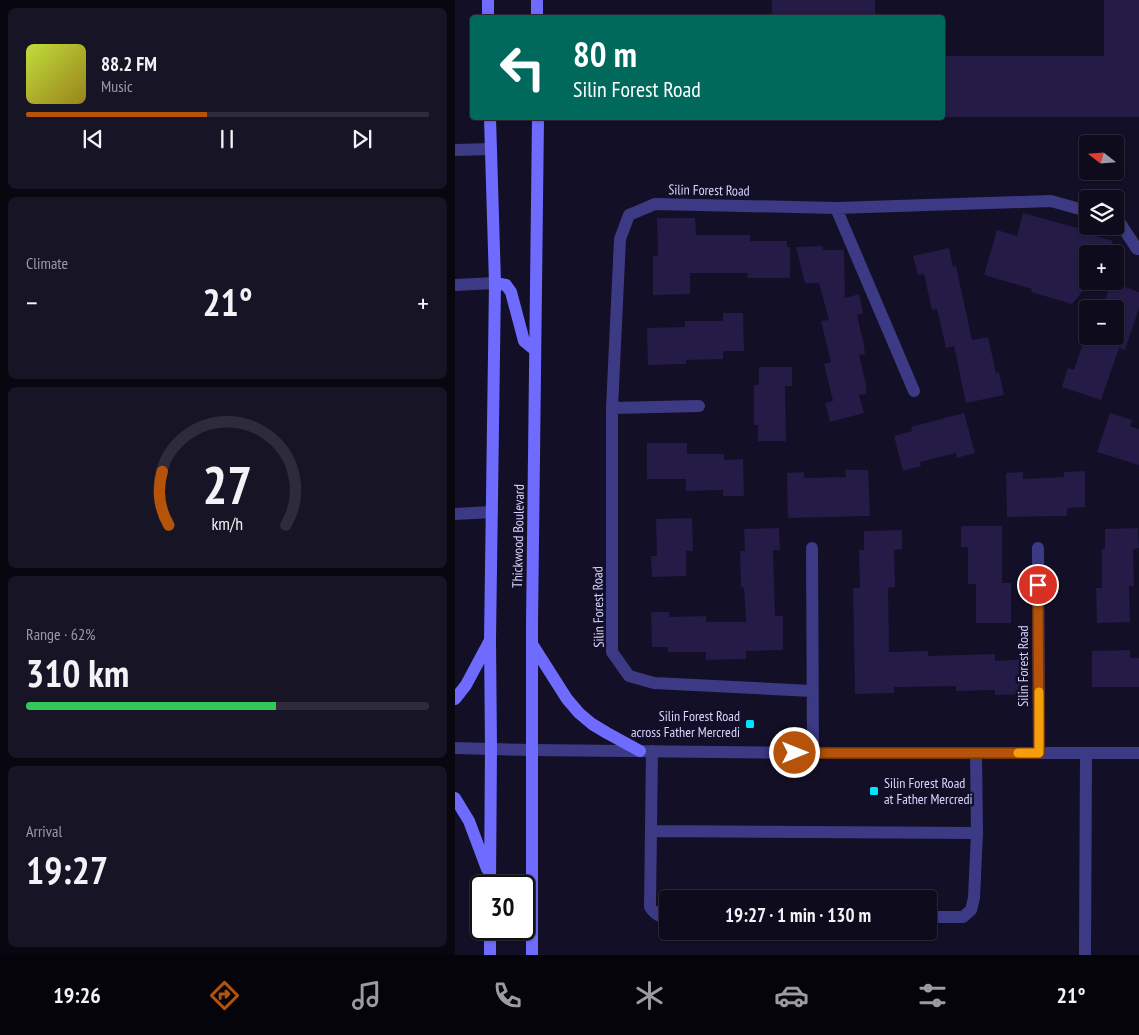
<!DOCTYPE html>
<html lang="en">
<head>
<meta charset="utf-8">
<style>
  body { margin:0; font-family:"PT Sans Narrow",sans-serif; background:#171425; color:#f1f3f6; height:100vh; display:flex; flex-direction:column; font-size:19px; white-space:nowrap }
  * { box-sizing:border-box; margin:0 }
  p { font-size:16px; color:#9b9ba3 }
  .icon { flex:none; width:28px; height:28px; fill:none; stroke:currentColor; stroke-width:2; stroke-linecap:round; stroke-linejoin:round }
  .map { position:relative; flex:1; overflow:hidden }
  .sheet { display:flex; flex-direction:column; gap:8px; padding:8px; background:#08060f; width:455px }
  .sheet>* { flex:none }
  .top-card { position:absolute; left:15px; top:15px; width:475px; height:105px; border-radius:5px; box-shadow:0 1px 4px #0004,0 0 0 1px #2e2b3b; background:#00695c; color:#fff; overflow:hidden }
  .needle { width:32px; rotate:287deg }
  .controls { position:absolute; left:624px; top:135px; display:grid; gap:10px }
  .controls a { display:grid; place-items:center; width:45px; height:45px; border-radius:5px; background:#0e0b1c; box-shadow:0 1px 4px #0004,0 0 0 1px #2e2b3b; font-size:25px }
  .speed { position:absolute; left:15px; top:875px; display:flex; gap:10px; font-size:25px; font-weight:700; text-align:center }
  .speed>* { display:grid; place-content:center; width:65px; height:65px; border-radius:50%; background:#0e0b1c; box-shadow:0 1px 4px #0004,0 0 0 1px #2e2b3b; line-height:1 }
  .speed .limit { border:2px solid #111; border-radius:8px; background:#fff; color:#111 }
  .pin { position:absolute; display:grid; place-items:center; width:42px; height:42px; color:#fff; margin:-21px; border:2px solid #fff; border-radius:50%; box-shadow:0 1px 5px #0007 }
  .me { position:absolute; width:55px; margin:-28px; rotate:90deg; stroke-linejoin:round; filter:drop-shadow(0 0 4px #0008) }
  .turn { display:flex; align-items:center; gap:18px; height:105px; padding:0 20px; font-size:22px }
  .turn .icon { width:65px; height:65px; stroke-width:2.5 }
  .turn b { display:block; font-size:35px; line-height:42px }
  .big { font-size:38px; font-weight:800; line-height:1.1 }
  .sheet .tile { flex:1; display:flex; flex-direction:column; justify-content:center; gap:8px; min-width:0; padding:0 18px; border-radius:8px; background:#171425 }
  .sheet .dial { align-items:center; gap:0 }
  .dial svg { height:130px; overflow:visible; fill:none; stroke:#2e2b3b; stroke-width:7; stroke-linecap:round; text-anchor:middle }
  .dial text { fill:#f1f3f6; stroke:none }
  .song { display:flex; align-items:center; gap:15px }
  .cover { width:60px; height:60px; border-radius:8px; background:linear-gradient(135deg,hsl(70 70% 55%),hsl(50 70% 35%)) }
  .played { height:5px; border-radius:2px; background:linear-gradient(90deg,#b45309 45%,#2e2b3b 45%) }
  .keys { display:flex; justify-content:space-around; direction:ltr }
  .heat { display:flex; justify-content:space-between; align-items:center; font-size:28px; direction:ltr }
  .charge { height:8px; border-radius:4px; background:linear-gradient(90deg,#34c759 62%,#2e2b3b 0) }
  .trip { position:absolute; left:204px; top:890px; width:278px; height:50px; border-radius:5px; background:#0e0b1c; box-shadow:0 1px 4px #0004,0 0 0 1px #2e2b3b; font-weight:800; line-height:50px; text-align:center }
  .menu { display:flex; height:80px; justify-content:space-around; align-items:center; background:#06040b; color:#9b9ba3 }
  .menu .icon { width:35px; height:35px }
  .menu .current { color:#b45309 }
  .menu b { font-size:22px; color:#f1f3f6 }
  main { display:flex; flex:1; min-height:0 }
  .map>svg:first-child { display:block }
  .building { fill:#241b47 }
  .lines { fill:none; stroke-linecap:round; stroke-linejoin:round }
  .service { stroke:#3d3a85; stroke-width:12 }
  .minor { stroke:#3d3a85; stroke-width:12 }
  .secondary { stroke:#6f6bff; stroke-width:12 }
  .route-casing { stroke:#753606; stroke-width:12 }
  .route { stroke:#b45309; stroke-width:9 }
  .slow { stroke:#f59e0b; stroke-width:9 }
  .poi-dot { fill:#00e5ff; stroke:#130f26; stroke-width:2 }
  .labels { text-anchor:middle; stroke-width:5; stroke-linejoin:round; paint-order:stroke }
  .street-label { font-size:14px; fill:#d9d4ff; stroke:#130f26 }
  .poi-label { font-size:14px; fill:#d9d4ff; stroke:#130f26; text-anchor:end }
</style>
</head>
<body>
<main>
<section class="sheet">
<div class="tile">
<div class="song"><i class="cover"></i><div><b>88.2 FM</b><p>Music</p></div></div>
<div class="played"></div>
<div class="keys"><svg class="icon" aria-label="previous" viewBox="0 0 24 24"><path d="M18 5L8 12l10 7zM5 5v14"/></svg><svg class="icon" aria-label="pause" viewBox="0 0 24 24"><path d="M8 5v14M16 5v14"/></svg><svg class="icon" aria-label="next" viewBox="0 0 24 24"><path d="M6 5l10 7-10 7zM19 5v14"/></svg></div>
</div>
<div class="tile"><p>Climate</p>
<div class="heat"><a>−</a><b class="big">21°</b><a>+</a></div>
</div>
<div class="tile dial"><svg viewBox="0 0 100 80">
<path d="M14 69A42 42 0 1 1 86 69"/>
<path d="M14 69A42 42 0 0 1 10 36" stroke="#b45309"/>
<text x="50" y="56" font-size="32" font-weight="700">27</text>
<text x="50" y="72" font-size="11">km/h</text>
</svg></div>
<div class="tile"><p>Range · 62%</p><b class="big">310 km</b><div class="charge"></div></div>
<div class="tile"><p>Arrival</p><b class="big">19:27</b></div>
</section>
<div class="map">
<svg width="684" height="955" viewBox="0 0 684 955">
  <rect width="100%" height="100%" fill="#130f26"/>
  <path class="building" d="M317,0H420V18H317Z
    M649,0H684V117H488V56H649Z
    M568,213L630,230L629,233L658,241L654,254H632V281H636L617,304L576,292L577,289L529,275L542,230L562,236Z
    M202,218H240L241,235H295V241H332V247H335V278H292L293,273H235V294L198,295V256H203Z
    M368,246V250H389L390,298L404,294L408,313L402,315L409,345L410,354L404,355L411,384V394L404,395L409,413L375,422L370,403L378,401L369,364L376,362L366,321L374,320L364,283H350L341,247Z
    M494,248L498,267L501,266L517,340L533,337L541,373L544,372L549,395L511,403L499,346L491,348L482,309L477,310L469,274L463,275L458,256Z
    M656,282L684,292V308L670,350L664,348L646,400L607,387L613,368L619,370L631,334L632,336L638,337L660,336V309H647Z
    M268,313H288L289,351H268V359L231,360V364L193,365L192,328L230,327V321H268Z
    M304,367H337V386H330L331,441H303V425H299V385H304Z
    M509,413L520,453L502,458L501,453L465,462L466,466L448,471L439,436L457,431L456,427Z
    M655,413L677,420L675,426L684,429V465L642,452Z
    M192,443H232V454H269V460L288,459L289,496H268V490L231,491V479H192Z
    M390,470H413L415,516L333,518L332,473L349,472V478L391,477Z
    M630,471V507L612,508V516L552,517L551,473L568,472V479L609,477V472Z
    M237,518L238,551H231V576L197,577L196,556H202L201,519Z
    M506,526H547V583H556V623H521V584H513V547H506Z
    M324,528L325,550H318L320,616H328V650L291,651V659L251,660V652H213V647H197L196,612H214V617L251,616V622H291L289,587L286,588L285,551H290L289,529Z
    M683,528L684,548L678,549L679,586H674L675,622L642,623L641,588H647V549H650V529Z
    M447,530V549L439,550L440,587L433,588L434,652L473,651V656L540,654V661L574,659L575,694L540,695V690L501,691V686L439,687V693L400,694L398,588H405L404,550H409V531Z
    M675,650V658H684V687H637V651Z"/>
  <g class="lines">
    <path class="service" d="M0,150L36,149
      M0,285L40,283
      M0,514L37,512
      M197,751L195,907C200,914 204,917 212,917
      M196,831L522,833
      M472,917H508L516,910L519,898L522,833L521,753
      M630,955L631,754"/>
    <path class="minor" d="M381,208L459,391
      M660,219L663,220L682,249H684
      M157,408L244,406
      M357,548L358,753
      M583,548L584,753
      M357,691L199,683L174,676L157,652V408L165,239L174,215L200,204L381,208L596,201L632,211
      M0,748L76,750L358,753H684"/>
    <path class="secondary" d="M33,0V18
      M82,0V18
      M40,283L51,285L56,292L69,341L80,350
      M77,644L112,699L124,713L137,724L152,733L185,751
      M0,699L11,685L34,642
      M0,798L14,821L32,869
      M35,886L36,748L35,640L40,283L35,118
      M35,929V955
      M77,955V625L83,118"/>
  </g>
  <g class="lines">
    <g class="route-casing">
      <path id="route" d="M340,753H584L583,585"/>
    </g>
    <use href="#route" class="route"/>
    <path class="slow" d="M563,753H584V692"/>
  </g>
  <g class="poi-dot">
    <rect x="290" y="719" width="10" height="10" rx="2.5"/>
    <rect x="414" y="786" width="10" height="10" rx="2.5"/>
  </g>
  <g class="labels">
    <g class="street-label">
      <text transform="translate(254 190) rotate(1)" y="5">Silin Forest Road</text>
      <text transform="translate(63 536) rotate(-89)" y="5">Thickwood Boulevard</text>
      <text transform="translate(143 607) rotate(-91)" y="5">Silin Forest Road</text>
      <text transform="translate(568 666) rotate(-90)" y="5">Silin Forest Road</text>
    </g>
    <g class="poi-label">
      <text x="285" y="721">Silin Forest Road<tspan x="285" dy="16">across Father Mercredi</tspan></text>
      <text x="429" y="788" text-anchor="start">Silin Forest Road<tspan x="429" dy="16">at Father Mercredi</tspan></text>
    </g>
  </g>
</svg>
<div class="controls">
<a><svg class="needle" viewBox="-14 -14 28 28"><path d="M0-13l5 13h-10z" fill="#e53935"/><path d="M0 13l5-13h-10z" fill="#9b9ba3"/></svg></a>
<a><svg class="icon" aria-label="layers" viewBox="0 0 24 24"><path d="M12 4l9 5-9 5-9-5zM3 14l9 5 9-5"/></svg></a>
<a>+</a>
<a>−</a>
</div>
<div class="speed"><div class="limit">30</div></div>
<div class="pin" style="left:583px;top:585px;background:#d93025"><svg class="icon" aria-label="arrive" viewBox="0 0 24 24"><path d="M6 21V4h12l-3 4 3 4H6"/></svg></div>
<svg class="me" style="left:340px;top:753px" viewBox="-20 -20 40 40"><circle r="17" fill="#b45309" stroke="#fff" stroke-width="3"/><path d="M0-11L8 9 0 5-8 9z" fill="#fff"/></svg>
<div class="trip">19:27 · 1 min · 130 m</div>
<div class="top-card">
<div class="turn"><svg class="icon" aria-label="left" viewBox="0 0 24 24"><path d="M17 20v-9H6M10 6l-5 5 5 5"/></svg><div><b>80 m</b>Silin Forest Road</div></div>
</div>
</div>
</main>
<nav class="menu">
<b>19:26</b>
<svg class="icon current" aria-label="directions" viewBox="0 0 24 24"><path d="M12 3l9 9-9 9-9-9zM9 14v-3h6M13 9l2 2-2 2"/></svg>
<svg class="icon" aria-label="music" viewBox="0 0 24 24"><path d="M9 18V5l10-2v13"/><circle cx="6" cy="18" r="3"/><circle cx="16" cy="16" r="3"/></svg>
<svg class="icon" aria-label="phone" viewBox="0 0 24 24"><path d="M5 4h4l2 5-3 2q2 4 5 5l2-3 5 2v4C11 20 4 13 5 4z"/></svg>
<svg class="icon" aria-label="climate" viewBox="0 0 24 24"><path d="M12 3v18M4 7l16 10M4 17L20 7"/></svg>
<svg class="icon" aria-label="car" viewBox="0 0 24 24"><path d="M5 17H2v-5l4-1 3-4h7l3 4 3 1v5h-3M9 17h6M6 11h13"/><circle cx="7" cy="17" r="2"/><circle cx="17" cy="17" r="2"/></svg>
<svg class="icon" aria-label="filters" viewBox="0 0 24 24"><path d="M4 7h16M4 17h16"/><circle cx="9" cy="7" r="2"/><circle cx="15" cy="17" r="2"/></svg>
<b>21°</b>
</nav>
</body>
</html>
